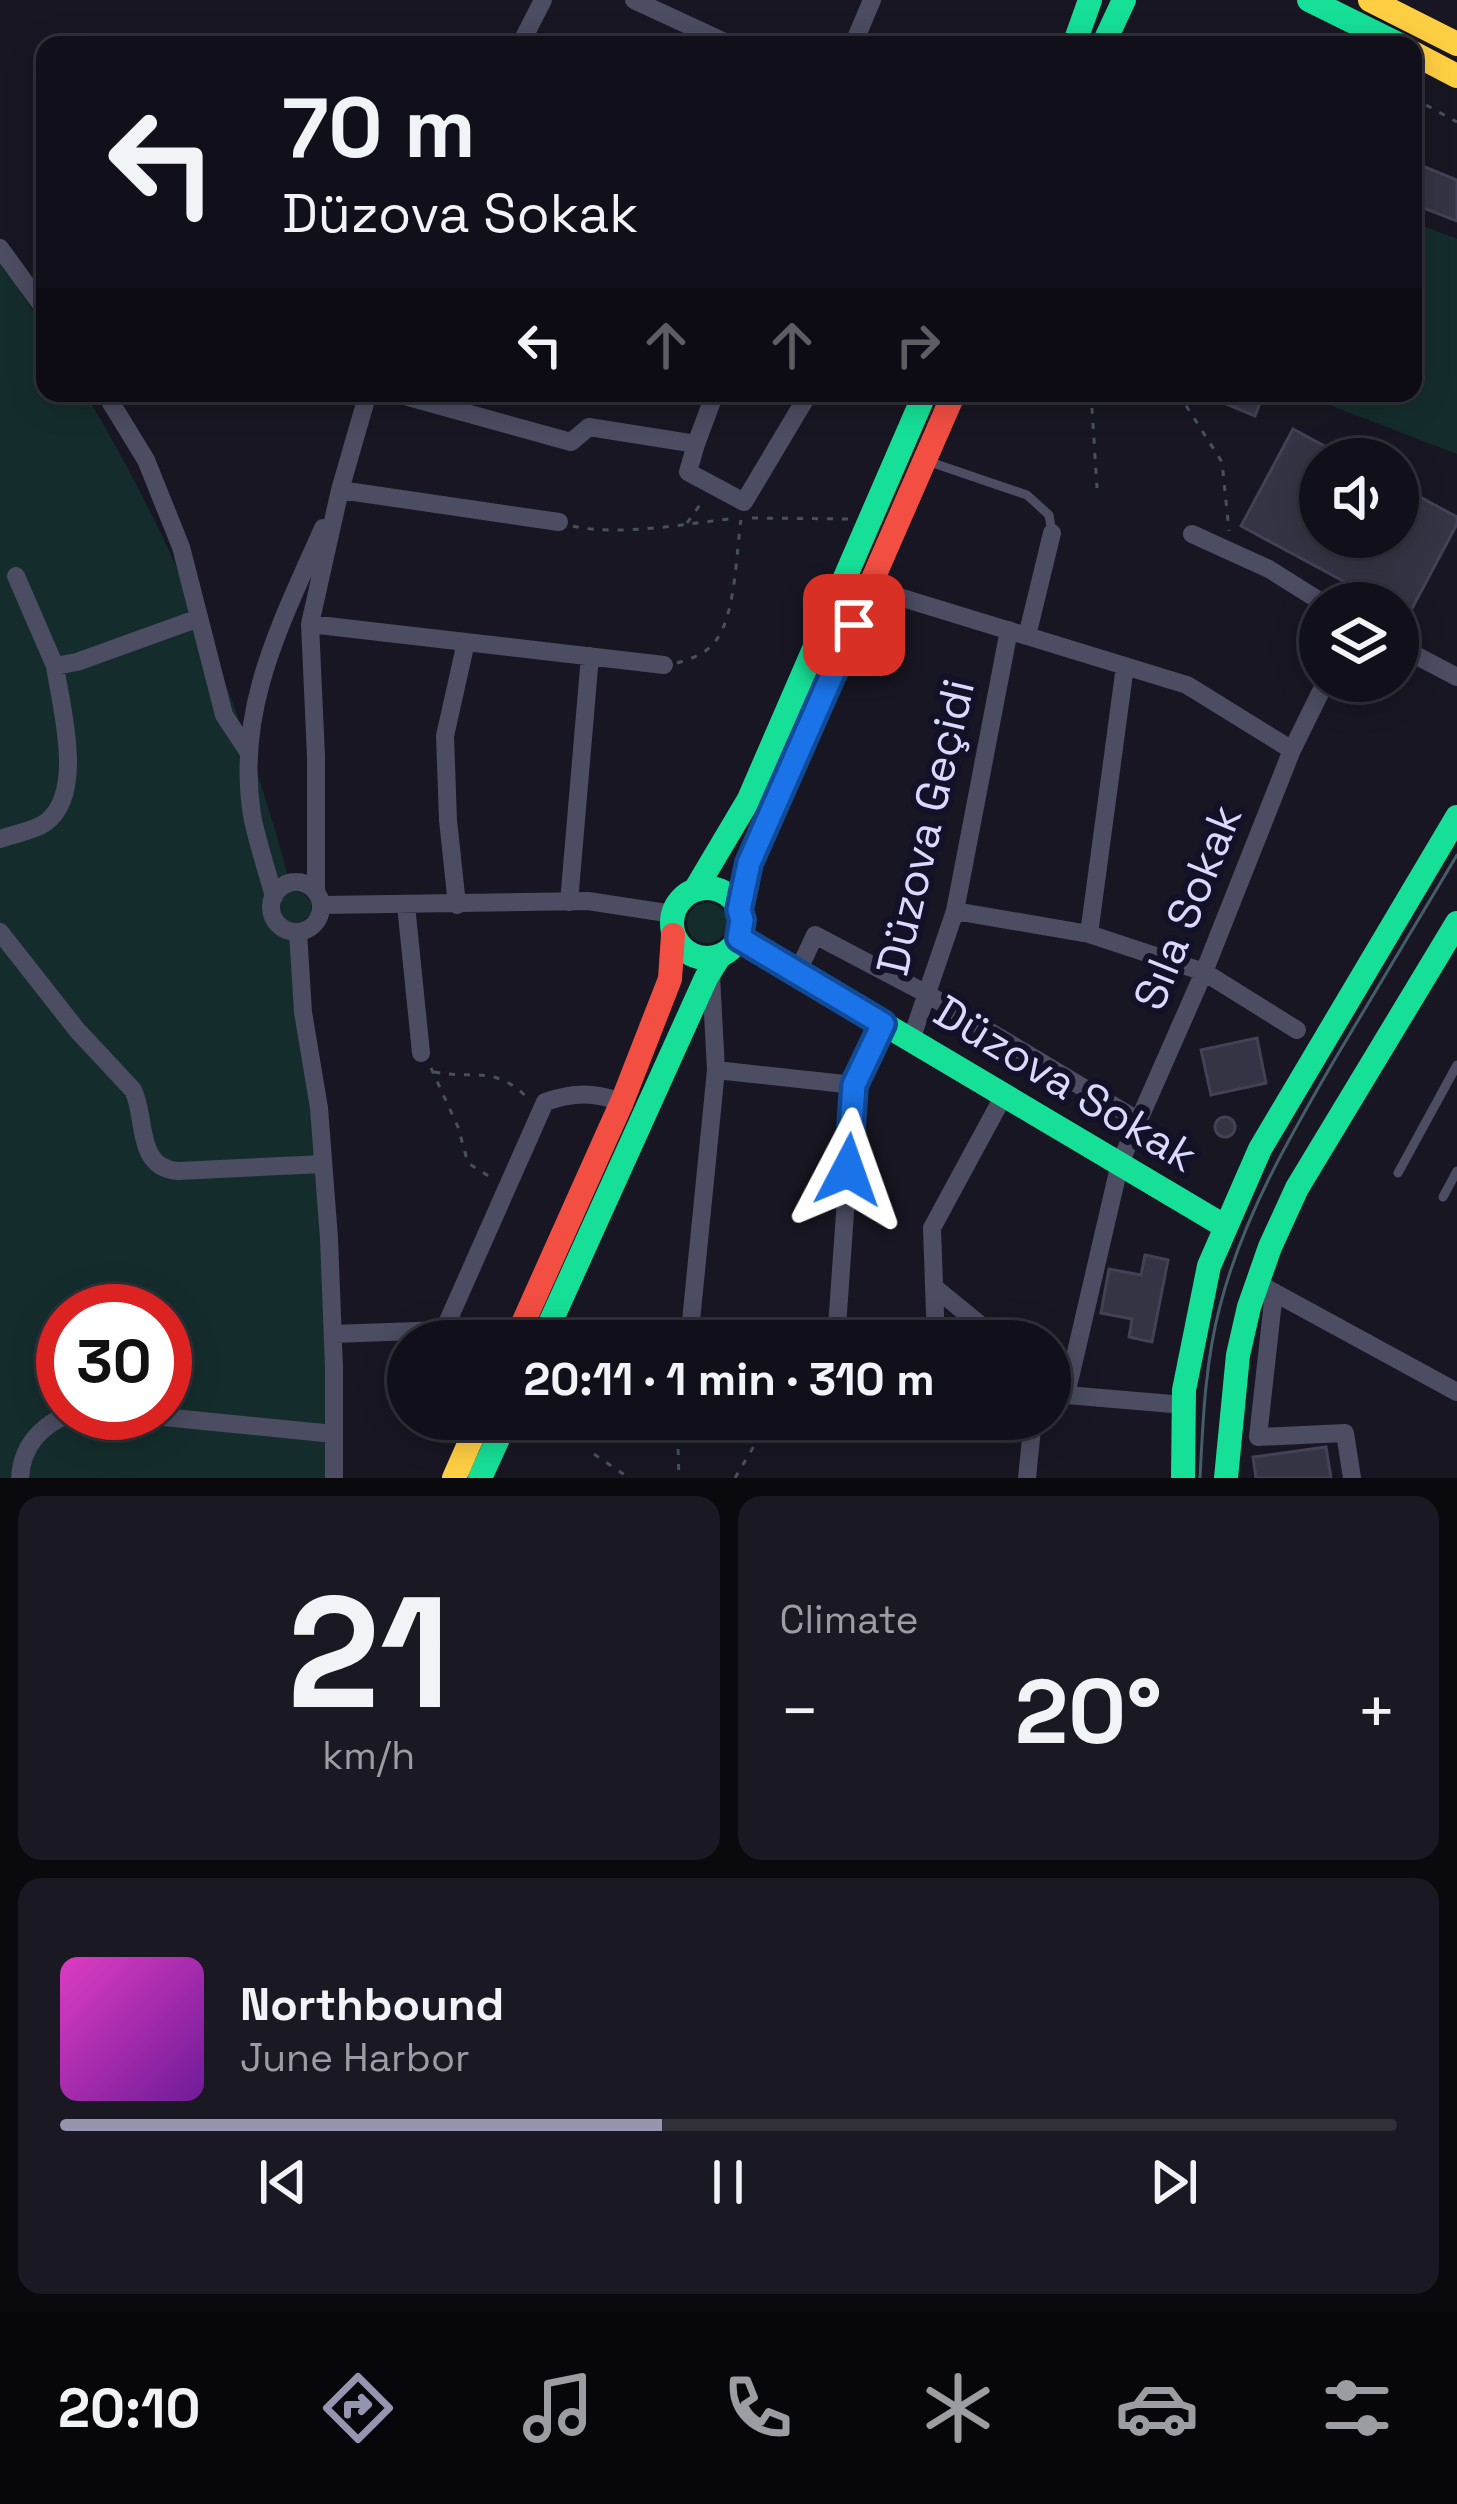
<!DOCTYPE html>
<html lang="en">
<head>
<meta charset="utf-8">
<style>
  body { margin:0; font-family:"Space Grotesk",sans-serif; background:#1a1923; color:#f1f3f6; height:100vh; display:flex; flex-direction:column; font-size:45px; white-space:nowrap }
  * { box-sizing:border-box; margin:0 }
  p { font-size:39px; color:#9c9da2 }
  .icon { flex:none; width:66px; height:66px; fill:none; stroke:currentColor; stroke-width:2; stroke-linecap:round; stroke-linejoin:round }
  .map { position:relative; height:1478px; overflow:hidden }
  .details { display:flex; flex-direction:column; gap:18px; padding:18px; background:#09090e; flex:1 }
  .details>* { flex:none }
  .banner { position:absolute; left:36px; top:36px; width:1386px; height:366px; border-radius:24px; box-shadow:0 6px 30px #0003,0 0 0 3px #303039; background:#11101a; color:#f1f3f6; overflow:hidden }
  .fabs { position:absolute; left:1299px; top:438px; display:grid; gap:24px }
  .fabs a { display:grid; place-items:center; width:120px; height:120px; border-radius:50%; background:#11101a; box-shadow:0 6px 30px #0003,0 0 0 3px #303039; font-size:60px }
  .speed { position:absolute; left:36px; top:1284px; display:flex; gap:24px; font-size:60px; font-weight:700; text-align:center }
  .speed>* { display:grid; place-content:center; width:156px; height:156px; border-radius:50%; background:#11101a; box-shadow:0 6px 30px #0003,0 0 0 3px #303039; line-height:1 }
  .speed .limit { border:18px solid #d22; background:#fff; color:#111 }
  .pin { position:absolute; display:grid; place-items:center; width:102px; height:102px; color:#fff; margin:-51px; border-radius:24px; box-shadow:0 6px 18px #0006 }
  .me { position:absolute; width:132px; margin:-66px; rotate:4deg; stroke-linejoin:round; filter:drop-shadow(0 0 9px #0008) }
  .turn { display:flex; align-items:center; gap:42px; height:252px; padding:0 48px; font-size:54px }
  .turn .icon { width:156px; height:156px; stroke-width:2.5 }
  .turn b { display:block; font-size:84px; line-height:102px }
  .lanes { display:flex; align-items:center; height:114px; padding:0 48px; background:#0003; justify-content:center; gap:60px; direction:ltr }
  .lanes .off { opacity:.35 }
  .big { font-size:90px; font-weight:800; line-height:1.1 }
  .details .widget { flex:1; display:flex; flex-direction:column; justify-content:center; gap:18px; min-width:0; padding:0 42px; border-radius:24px; background:#1a1923 }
  .details .dial { align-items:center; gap:0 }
  .dial b { font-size:156px; line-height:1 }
  .song { display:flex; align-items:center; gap:36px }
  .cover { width:144px; height:144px; border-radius:18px; background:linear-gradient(135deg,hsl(310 70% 55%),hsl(280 70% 35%)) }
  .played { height:12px; border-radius:6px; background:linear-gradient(90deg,#9695b0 45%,#303039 45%) }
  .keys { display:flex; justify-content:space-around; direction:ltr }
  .heat { display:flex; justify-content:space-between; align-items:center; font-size:66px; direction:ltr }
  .details .tiles { flex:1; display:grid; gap:18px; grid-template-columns:1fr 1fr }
  .widget:last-child { grid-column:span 2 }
  .trip { position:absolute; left:387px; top:1320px; width:684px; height:120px; border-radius:60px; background:#11101a; box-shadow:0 6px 30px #0003,0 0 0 3px #303039; font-weight:800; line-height:120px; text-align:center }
  .menu { display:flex; height:192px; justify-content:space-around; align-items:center; background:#07060a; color:#9c9da2 }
  .menu .icon { width:84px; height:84px }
  .menu .current { color:#9695b0 }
  .menu b { font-size:54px; color:#f1f3f6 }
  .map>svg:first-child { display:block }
  .green { fill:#142d2c; fill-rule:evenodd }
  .building { fill:#353444; stroke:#434155; stroke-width:3 }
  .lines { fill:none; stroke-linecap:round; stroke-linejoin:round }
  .path { stroke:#45525e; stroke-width:3; stroke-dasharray:6 9; stroke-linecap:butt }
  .lane { stroke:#4c4c62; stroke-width:9 }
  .street { stroke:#4c4c62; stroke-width:18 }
  .fast { stroke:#16e098; stroke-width:24 }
  .slow { stroke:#ffcf43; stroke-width:24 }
  .jam { stroke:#f24e42; stroke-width:24 }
  .tram { stroke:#455c69; stroke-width:3 }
  .route-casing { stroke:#114b97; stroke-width:30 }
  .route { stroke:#1a73e8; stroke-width:21 }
  .labels { text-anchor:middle; stroke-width:12; stroke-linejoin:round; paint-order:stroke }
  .street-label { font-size:45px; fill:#dad9fd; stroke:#131127 }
</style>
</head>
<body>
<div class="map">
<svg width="1457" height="1478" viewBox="0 0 1457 1478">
  <rect width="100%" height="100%" fill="#171622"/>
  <path class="green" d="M1413,222L1457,239V454L1298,393H1413Z
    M0,261L45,329V393H85C178,548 246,716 292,891L303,893L311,902V914L298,924L315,1087L332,1478H0ZM63,1311H165V1413H63Z
    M687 923a20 20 0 1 1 40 0a20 20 0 1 1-40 0Z"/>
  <path class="building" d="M1413,162L1457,180V221L1413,204Z
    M1230,393H1244L1261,400L1255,416L1226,404Z
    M1293,429L1349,459H1320V537H1398V485L1457,517V524L1408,616L1398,611V603H1384L1241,526Z
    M1257,1038L1266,1083L1211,1095L1201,1050Z
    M1215 1127a10 10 0 1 1 20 0a10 10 0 1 1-20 0Z
    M1145,1255L1168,1260L1152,1342L1129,1337L1132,1319L1101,1313L1109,1269L1141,1275Z
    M1326,1447L1331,1478H1256L1253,1457Z"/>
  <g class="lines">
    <path class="path" d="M1165,45L1175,40L1194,36L1248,44L1297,40L1316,45
      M1413,98L1457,122
      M1091,393L1097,488
      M1178,393L1222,462L1229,531
      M752,518L851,519
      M687,523L702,502
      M573,526C618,537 690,523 737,518
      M677,663C690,659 703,655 712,645C736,622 736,552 741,520
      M431,1068L458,1127L468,1163L495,1180
      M434,1072C477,1080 494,1064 530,1100
      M677,1419L679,1478
      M594,1454L629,1478
      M735,1478L770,1419"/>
    <path class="lane" d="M930,462L1027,495L1049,515L1052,533
      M1398,1173L1457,1065
      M1443,1197L1457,1171"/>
    <path class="street" d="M634,0L731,45
      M520,45L543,0
      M853,45L872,0
      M0,248L45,310
      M105,393L146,460L181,547L224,715L249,753
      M394,393L571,442L589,427L696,444
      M715,393L696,444L688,472L744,502L809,393
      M340,490L559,522
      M1192,534L1269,569L1323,603
      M16,576L55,666L77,662L199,618
      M870,588L1187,685L1292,750
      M310,624L664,665
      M1027,636L1052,533
      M1398,646L1457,677
      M0,839C14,834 33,831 45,823C86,794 61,707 55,666
      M271 907a25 25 0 1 1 50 0a25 25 0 1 1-50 0Z
      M316,893V756L310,624L340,490L368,393
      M274,897C267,870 257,842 252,815C235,708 282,622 323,528
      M569,902L590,656
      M321,905L588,901L673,914
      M406,905L421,1053
      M457,905L448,820L445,736L466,642
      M955,911L1089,934L1204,972L1297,1030
      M0,932L77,1030L133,1090C147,1118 135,1168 178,1171L323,1164
      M298,932L303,1012L319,1108L329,1238L334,1368V1478
      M1089,934L1125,666
      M797,973L815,935L927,994L1139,1121
      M911,1040L955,911L1009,630
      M716,1070L854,1085
      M934,1287L1000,1341
      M1266,1288L1457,1392
      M1274,1292L1258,1437L1345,1433L1352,1478
      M444,1330L545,1102C574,1092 593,1092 622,1102
      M333,1334L444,1330L486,1341
      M689,1341L716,1070L711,975
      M836,1341L854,1085L883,1024
      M936,1341L932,1228L1004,1095
      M1050,1382L1066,1395L1120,1163L1204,972L1292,750L1326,681
      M1055,1394L1184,1405
      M123,1413L334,1434
      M20,1478C22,1444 42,1425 71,1413
      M1027,1478L1033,1419"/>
    <path class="fast" d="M1309,0L1400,45
      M1074,45L1090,0
      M1103,45L1124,0
      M672 923a35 35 0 1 1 70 0a35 35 0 1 1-70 0Z
      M695,890L749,799L925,393
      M739,938L1226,1227
      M542,1341L706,978L719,957
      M480,1478L507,1419
      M1183,1478L1184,1390L1209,1266L1260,1149L1457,817
      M1226,1478L1238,1355L1249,1307L1270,1247L1297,1188L1457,923"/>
    <path class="slow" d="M1370,0L1457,44
      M1413,53L1457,76
      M454,1478L480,1419"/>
    <path class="jam" d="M739,910L749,863L954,393
      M515,1341L622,1102L670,979L673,935"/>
    <path class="tram" d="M1200,1478C1203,1420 1205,1363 1220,1306C1243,1217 1289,1138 1335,1059C1375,991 1416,923 1457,855"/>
  </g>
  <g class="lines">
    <g class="route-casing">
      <path id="route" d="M848,1170L854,1085L883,1024L739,938L742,920L739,910L749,863L854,625"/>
    </g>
    <use href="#route" class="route"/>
  </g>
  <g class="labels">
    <g class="street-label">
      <text transform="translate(925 827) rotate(-77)" y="16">Düzova Geçidi</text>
      <text transform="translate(1187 907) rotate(-68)" y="16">Sıla Sokak</text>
      <text transform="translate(1066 1083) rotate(31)" y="16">Düzova Sokak</text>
    </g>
  </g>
</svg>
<div class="fabs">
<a><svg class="icon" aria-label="sound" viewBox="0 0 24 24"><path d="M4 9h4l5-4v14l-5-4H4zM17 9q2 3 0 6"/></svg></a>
<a><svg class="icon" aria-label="layers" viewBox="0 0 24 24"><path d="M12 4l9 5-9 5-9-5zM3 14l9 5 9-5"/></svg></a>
</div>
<div class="speed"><div class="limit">30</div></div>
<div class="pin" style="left:854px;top:625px;background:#d93025"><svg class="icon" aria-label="arrive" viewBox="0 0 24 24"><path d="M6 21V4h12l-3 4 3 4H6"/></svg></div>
<svg class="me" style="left:848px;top:1170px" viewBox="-20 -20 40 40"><path d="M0-17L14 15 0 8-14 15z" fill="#1a73e8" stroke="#fff" stroke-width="4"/></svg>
<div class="trip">20:11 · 1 min · 310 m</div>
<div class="banner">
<div class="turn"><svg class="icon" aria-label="left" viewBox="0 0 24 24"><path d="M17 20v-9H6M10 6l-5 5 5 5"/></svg><div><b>70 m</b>Düzova Sokak</div></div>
<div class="lanes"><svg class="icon" aria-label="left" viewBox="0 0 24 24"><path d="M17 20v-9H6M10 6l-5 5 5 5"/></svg><svg class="icon off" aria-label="ahead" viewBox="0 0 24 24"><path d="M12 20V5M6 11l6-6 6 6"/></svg><svg class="icon off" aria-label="ahead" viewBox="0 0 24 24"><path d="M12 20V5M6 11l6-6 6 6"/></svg><svg class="icon off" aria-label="right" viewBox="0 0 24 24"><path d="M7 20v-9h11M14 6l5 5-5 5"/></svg></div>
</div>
</div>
<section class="details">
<div class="tiles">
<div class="widget dial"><b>21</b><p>km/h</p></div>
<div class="widget"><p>Climate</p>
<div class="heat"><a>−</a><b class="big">20°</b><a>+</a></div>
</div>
<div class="widget">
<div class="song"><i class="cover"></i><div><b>Northbound</b><p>June Harbor</p></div></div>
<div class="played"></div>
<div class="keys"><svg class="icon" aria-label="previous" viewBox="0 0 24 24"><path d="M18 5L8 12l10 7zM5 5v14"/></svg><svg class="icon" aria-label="pause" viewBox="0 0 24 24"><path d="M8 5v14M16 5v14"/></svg><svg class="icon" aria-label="next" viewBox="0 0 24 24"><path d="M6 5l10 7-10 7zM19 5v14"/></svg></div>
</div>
</div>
</section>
<nav class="menu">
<b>20:10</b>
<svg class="icon current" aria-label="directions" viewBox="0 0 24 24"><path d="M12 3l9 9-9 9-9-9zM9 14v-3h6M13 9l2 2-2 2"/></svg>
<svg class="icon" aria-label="music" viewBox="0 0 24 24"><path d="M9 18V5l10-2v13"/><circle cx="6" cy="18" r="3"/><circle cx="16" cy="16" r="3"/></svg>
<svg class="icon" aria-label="phone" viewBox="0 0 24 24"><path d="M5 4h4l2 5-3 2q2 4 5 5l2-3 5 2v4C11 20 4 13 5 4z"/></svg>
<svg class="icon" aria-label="climate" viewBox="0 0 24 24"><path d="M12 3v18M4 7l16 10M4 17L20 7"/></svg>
<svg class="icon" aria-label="car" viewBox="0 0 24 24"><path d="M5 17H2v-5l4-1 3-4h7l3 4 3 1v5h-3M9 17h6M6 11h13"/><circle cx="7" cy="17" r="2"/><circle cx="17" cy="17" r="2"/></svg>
<svg class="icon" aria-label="filters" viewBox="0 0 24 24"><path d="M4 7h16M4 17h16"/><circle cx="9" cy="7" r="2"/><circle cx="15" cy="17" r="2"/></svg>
</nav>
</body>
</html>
